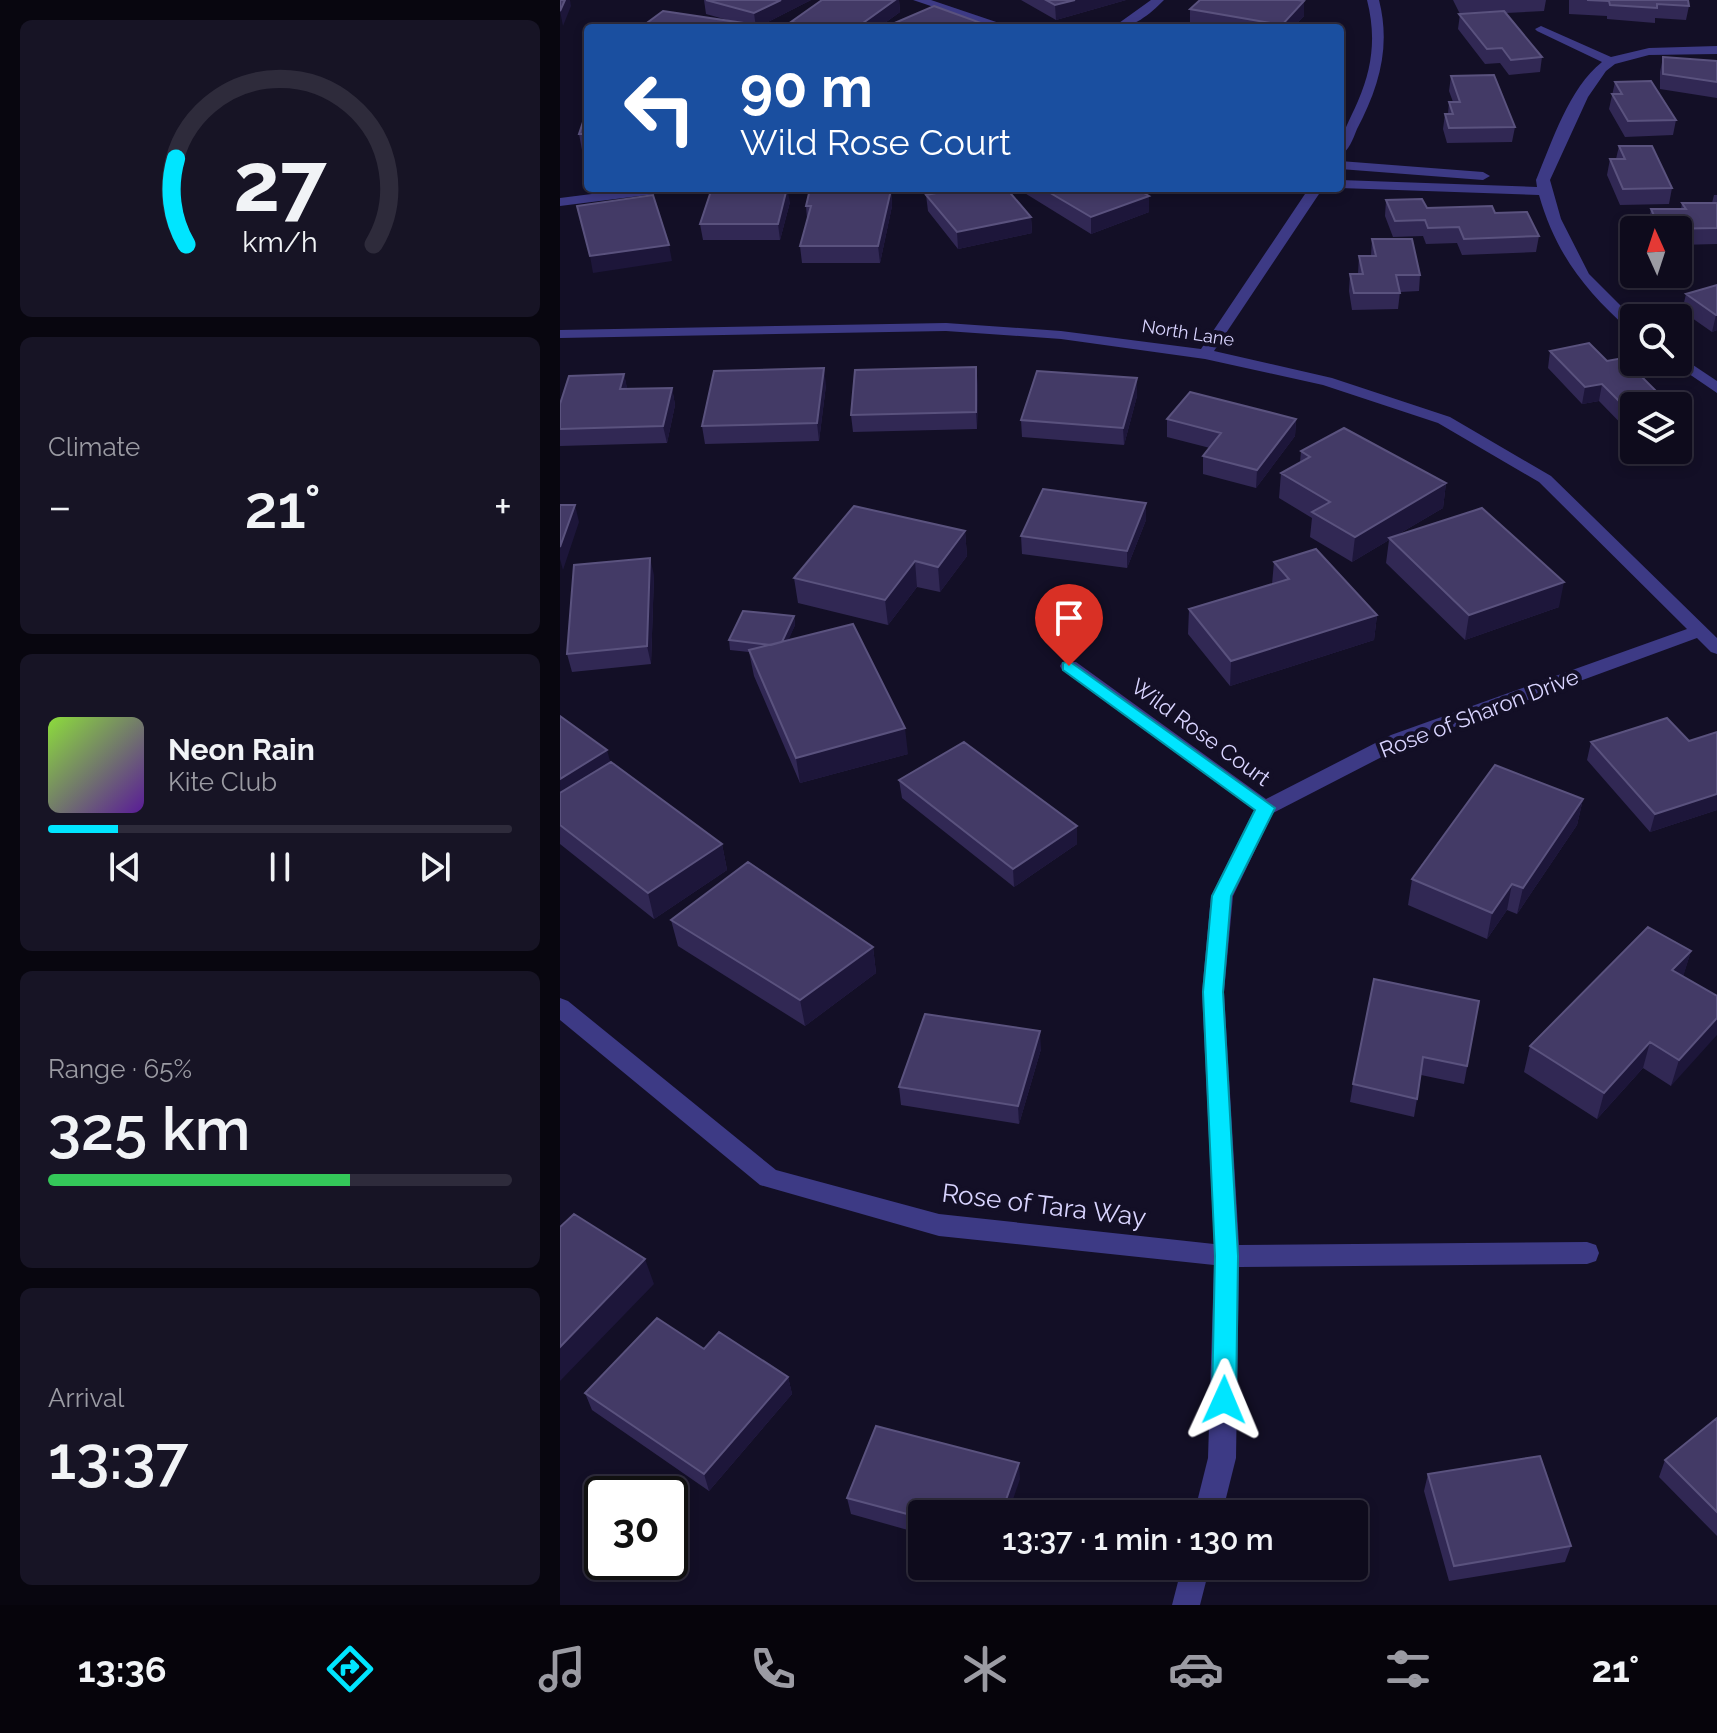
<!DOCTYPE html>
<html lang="en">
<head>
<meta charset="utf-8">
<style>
  body { margin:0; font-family:Raleway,sans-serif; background:#171425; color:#f1f3f6; height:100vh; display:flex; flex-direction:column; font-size:30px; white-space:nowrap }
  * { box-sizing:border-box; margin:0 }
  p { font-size:26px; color:#9b9ba3 }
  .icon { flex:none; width:44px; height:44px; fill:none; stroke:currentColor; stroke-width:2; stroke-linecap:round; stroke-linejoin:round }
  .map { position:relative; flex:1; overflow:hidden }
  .details { display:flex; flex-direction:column; gap:20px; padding:20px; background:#08060f; width:560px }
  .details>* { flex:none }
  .guide { position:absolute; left:24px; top:24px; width:760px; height:168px; border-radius:8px; box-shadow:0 4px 12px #0003,0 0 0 2px #2e2b3b; background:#1a4fa0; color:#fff; overflow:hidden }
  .needle { width:52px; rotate:357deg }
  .tools { position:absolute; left:1060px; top:216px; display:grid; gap:16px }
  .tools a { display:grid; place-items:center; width:72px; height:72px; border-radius:8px; background:#0e0b1c; box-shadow:0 4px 12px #0003,0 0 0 2px #2e2b3b; font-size:40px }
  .speed { position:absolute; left:24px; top:1476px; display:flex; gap:16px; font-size:40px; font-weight:700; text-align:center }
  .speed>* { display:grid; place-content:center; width:104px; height:104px; border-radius:50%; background:#0e0b1c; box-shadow:0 4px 12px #0003,0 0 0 2px #2e2b3b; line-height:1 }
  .speed .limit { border:4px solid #111; border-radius:12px; background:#fff; color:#111 }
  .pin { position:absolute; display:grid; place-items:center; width:68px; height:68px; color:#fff; margin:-82px -34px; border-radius:50% 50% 50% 0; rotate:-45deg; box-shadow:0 0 8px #0007 }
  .pin .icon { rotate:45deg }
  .me { position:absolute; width:88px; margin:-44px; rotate:1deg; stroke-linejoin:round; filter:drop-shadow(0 0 6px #0008) }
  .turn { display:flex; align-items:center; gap:28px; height:168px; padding:0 24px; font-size:36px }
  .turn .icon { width:104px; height:104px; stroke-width:2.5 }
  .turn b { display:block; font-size:56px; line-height:68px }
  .big { font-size:60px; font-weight:600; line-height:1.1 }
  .details .widget { flex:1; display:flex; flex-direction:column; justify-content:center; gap:12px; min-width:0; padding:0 28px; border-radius:12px; background:#171425 }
  .details .dial { align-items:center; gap:0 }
  .dial svg { height:208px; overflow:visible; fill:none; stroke:#2e2b3b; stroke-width:7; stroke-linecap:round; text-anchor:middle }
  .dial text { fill:#f1f3f6; stroke:none }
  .song { display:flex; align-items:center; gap:24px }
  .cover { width:96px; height:96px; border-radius:12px; background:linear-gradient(135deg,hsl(90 70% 55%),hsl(270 70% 35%)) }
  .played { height:8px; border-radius:4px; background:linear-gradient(90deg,#00e5ff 15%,#2e2b3b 15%) }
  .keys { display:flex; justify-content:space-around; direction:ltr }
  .heat { display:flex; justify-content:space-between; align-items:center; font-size:44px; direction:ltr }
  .charge { height:12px; border-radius:6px; background:linear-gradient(90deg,#34c759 65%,#2e2b3b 0) }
  .trip { position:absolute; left:348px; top:1500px; width:460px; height:80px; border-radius:8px; background:#0e0b1c; box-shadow:0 4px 12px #0003,0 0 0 2px #2e2b3b; font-weight:600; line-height:80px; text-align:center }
  .tab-bar { display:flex; height:128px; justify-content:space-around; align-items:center; background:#06040b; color:#9b9ba3 }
  .tab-bar .icon { width:56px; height:56px }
  .tab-bar .selected { color:#00e5ff }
  .tab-bar b { font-size:36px; color:#f1f3f6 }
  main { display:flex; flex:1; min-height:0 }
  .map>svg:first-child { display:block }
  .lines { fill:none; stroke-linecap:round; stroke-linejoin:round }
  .minor { fill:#3d3a85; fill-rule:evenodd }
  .wall { fill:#312854 }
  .shaded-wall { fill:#1d163a }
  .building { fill:#433a66; stroke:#5a527e; stroke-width:2 }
  .route { fill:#00e5ff; stroke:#0095a6; stroke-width:2 }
  .labels { text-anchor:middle; stroke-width:8; stroke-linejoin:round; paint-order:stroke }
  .far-street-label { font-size:18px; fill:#d9d4ff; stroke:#130f26 }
  .street-label { font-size:22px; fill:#d9d4ff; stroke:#130f26 }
  .near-street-label { font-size:26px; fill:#d9d4ff; stroke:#130f26 }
</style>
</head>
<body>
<main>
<section class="details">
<div class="widget dial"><svg viewBox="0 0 100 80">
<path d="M14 69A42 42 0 1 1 86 69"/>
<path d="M14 69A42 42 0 0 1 10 36" stroke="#00e5ff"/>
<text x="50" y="56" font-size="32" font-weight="700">27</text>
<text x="50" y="72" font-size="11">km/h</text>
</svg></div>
<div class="widget"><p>Climate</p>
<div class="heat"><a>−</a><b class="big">21°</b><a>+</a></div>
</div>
<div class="widget">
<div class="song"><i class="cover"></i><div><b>Neon Rain</b><p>Kite Club</p></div></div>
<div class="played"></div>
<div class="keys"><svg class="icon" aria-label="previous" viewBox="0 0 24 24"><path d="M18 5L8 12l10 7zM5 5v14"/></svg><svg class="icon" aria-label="pause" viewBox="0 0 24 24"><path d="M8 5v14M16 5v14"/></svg><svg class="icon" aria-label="next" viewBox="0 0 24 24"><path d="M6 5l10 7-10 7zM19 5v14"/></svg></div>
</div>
<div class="widget"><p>Range · 65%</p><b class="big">325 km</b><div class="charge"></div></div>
<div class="widget"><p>Arrival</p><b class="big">13:37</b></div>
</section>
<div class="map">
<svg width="1157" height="1605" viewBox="0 0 1157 1605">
  <rect width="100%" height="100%" fill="#130f26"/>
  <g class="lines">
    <path class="minor" d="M353,0H371L454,28H436Z
      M591,0H604C589,15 574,28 552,28Z
      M807,0H819C831,47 819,87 797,129C793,139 789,151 780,155C780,134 790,120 798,101C813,67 816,35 807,0Z
      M981,26L1051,57L1089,48L1157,46V54L1089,55L1055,64L1046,71L1028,97L990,180L1001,219L1029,274L1074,319V331L1069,330C1024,289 996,254 979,195L780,188V180L977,187L976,180C992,142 1009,88 1042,62L977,31L975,29Z
      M780,161L923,172L930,176L923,180L780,169Z
      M79,188H118L111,192L0,206V198Z
      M749,188H763L654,351L772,378L890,417L991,476L1157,638V654L1151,652L1137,638L845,745L713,813L673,896L664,992L679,1245L1027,1242L1036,1245L1039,1253L1036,1261L1027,1264L679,1267L676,1458L662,1514H634L648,1458L654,1265L379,1236L200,1185L0,1020V998L8,1001L216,1170L379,1214L654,1244L642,992L651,896L694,810L502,670L500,666L502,662H516L706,799L831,735L1127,629L979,482L878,423L763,385L645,359L501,339L386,331L0,338V330L386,323L501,331L641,349Z
      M1118,355L1157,381V393L1113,363L1118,362Z
      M622,1566H650L640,1605H612Z"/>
  </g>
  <path class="wall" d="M144,0H251L196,28L146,14Z
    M262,0H339L340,12L318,28H232L231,22Z
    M461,0H566L496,20Z
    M893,0H986L984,11L946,13L982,57L980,72L949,75L940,63L925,64L898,29L900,14Z
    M1009,0H1128L1129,6L1126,20L1095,18V23L1047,19V16L1009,14Z
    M744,1V16L732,28H621L637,25L630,24V9Z
    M1103,57L1157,61V98L1100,89V72Z
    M28,76V104H27L24,89Z
    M891,76L955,127L952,142L887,143L883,129L885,114H888L889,102H893L889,91Z
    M1055,82L1116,120L1113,135L1065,137L1049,109Z
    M28,110V150H22L19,134Z
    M1059,146L1112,188L1109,204L1060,205L1047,175L1050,159H1056Z
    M462,188H575L589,212L531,234L463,192Z
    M331,190L332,206L320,263H242L240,246L247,219L246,206Z
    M366,195L471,217L472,233L398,249L368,211Z
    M1154,195H1157V244L1118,245V230H1090L1088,226L1091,209H1121L1122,203H1152Z
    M826,200L867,208L935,213L979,236L976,252L902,255L897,243L866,244L863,236L833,237L825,216Z
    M230,202L220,240H143L140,224Z
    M812,239L860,275L859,291L840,292L838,309L792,310L789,291L790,274H798L799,256H811Z
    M1157,285V330L1152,332L1122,311L1126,294Z
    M1029,343L1074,406V437L1039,401L1022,404L988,368L990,351Z
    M64,374L67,389L112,388L115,405L107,443L0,446V404Z
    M418,384L417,429L293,432L291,415Z
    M266,385L259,441L145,444L142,426Z
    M577,396L564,445L462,437L461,420Z
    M607,419H736L735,436L696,488L643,474V456L650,448L607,437Z
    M741,451L886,483L883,508L837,535L999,607L905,640L826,563L829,540L792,562L750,537L752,518L719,498L721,473L740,462Z
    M586,503V520L567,568L462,554L461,536Z
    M405,531L407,556L380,592L357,587L328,625L238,603L234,578Z
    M714,562L817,615L814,640L670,686L628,634L629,609L712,584Z
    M94,575L91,664L12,672L7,654Z
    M234,616L235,625L228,640L348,754L240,783L194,676L189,652L170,650L169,640Z
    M0,716L50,762L162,844L167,870L94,919L0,844Z
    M1157,732V810L1090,832L1027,760L1031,742L1129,741Z
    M339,780L517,826V844L454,887L342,798Z
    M1023,799L1017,825L957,914L947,910L927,939L848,905L852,879Z
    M111,920L313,947L316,973L245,1026L118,946Z
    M1131,951L1123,976L1157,996L1111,1086L1083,1068L1037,1119L964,1072L970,1046Z
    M919,1001L904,1084L861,1075L854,1117L790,1102L793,1084Z
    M481,1049L459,1124L341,1105L339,1087Z
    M144,1349L228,1377L232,1394L149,1491L32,1410L25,1393Z
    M1157,1418V1536L1099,1477L1105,1460Z
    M868,1474L1011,1546L1005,1562L889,1581L864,1491Z
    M460,1479L362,1514V1534L291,1514L287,1498Z"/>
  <path class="shaded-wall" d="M5,0H10L11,6L3,26L0,11Z
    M221,0H251L196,28L194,13Z
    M335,0H339L340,12L318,28H296Z
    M515,0H566L496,20L495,5Z
    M744,1V16L732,28H722V25Z
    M421,23V28H409Z
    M227,188L230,202L220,240L218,224Z
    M331,190L332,206L320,263L318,246Z
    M589,196V212L531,234V217Z
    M471,217L472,233L398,249L397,232Z
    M109,245L112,261L33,273L30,256Z
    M1156,315H1157V330L1152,332Z
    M416,367L418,384L417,429L416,412Z
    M264,368L266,385L259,441L257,423Z
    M64,374L68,392L60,389Z
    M577,378V396L564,445L563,428Z
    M1042,384L1039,401L1022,404L1025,387Z
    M112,388L115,405L107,443L103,426Z
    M736,419L735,436L696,488L697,470Z
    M886,483L883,508L830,539L829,538V540L792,562L795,537Z
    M586,503V520L567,568V551Z
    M15,505L19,522L3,570L0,559V547Z
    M405,531L407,556L380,592L378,567Z
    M90,558L94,575L91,664L87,646Z
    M355,561L357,587L328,625L325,600Z
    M1004,582L999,607L905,640L909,615Z
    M817,615L814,640L670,686L671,661Z
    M234,616L235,625L222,655L220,645Z
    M345,728L348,754L240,783L236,758Z
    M47,750L52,768L0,801V779Z
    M1157,794V810L1090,832L1095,814Z
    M1023,799L1017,825L957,914L963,888Z
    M517,826V844L454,887L453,869Z
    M162,844L167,870L94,919L88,893Z
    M952,884L947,910L927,939L932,913Z
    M313,947L316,973L245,1026L240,1000Z
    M1131,951L1123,977L1112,970Z
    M1157,1018V1035L1111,1086L1119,1060Z
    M480,1031L481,1049L459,1124L458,1106Z
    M1090,1042L1083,1068L1037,1119L1044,1093Z
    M85,1259L94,1284L0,1381V1347Z
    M228,1377L232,1394L149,1491L144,1474Z
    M459,1463L460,1479L448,1514H441Z"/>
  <path class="building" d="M0,0H5L0,11Z
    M146,0H221L194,13Z
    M262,0H335L296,28H265L231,22Z
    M486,0H515L495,5Z
    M640,0H738L744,1L722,25L630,9Z
    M1027,0H1128L1129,6L1097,4V8L1050,5L1049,1Z
    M374,6L421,23L409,28H323Z
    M103,11L190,24L185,28H80Z
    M944,11L982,57L951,60L942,48L927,49L899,14Z
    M648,23L655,28H621Z
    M1103,57L1157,61V82L1103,74Z
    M934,75L955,127L889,128L885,114H893L889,102H900L891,76Z
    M28,76V88L24,89Z
    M1091,81L1116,120L1068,121L1052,94H1062L1055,82Z
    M27,110H28V134H19Z
    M1059,146H1092L1112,188L1063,189L1050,159H1065Z
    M152,188H227L218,224H140Z
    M402,188H446L471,217L397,232L366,195Z
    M482,188H575L589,196L531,217Z
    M250,189L331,190L318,246H240L251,206H246Z
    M93,195L109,245L30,256L17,206Z
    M862,199L867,208L932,206L935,213L967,212L979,236L904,239L899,227L868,228L865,220L835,221L826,200Z
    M1122,203H1157V228L1100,229L1091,209H1126Z
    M812,239H852L860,275H836L840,293H794L790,274H803L799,256H816Z
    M1157,285V315H1156L1126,294Z
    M1029,343L1047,361L1063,358L1111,406H1074V416L1042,384L1025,387L990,351Z
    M416,367V412L291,415L295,370Z
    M264,368L257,423L142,426L154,371Z
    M477,371L577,378L563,428L461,420Z
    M64,374L60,389L112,388L103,426L0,429V404L9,376Z
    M630,392L736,419L697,470L643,456L661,433L607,419Z
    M784,428L886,483L795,537L752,512L770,502L721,473L750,457L741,451Z
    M483,489L586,503L567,551L461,536Z
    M0,505H15L0,547Z
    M294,506L405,531L378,567L355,561L325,600L234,578Z
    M922,508L1004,582L909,615L829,538Z
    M756,549L817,615L671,661L629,609L729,579L714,562Z
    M90,558L87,646L7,654L14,565Z
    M183,611L234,616L222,642L211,645L169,640Z
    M293,624L345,728L236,758L189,650Z
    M0,716L47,750L0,779Z
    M1107,718L1129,741L1157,732V794L1095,814L1031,742Z
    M404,742L517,826L453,869L339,780Z
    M51,762L162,844L88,893L0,825V793Z
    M935,765L1023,799L963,888L952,884L932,913L852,879Z
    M188,862L313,947L240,1000L111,920Z
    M1088,927L1131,951L1112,970L1157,996V1018L1119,1060L1090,1042L1044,1093L970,1046Z
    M814,979L919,1001L907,1066L863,1057L857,1099L793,1084Z
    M365,1014L480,1031L458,1106L339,1087Z
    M14,1214L85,1259L0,1347V1227Z
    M97,1318L144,1349L159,1332L228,1377L144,1474L25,1393Z
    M1157,1418V1512L1105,1460Z
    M316,1426L459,1463L441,1514H362V1518L287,1498Z
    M980,1456L1011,1546L894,1566L868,1474Z"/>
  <path class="route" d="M509,661L715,808L671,896L663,992L678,1256L676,1400L672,1408L664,1411L655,1408L652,1400L655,1256L643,992L652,896L695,810L503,670V663Z"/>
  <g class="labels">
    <g class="far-street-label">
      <text transform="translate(628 333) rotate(9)" y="6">North Lane</text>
    </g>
    <g class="street-label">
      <text transform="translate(919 713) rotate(-21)" y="8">Rose of Sharon Drive</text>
      <text transform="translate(641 732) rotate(36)" y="8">Wild Rose Court</text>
    </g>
    <g class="near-street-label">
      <text transform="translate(484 1205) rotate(7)" y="9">Rose of Tara Way</text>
    </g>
  </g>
</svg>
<div class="tools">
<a><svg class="needle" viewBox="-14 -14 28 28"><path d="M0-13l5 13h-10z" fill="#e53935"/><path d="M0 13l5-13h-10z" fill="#9b9ba3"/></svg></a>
<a><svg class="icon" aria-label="search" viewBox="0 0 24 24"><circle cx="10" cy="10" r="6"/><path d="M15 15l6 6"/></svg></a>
<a><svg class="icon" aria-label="layers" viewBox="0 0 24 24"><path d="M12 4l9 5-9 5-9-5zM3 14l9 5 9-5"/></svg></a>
</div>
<div class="speed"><div class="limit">30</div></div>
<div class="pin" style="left:509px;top:666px;background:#d93025"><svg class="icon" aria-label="arrive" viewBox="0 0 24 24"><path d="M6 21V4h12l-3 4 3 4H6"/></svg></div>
<svg class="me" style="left:664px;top:1400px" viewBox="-20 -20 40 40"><path d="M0-17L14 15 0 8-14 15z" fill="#00e5ff" stroke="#fff" stroke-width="4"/></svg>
<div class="trip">13:37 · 1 min · 130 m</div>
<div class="guide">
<div class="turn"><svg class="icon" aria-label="left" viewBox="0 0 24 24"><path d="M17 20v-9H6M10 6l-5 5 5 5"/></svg><div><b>90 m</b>Wild Rose Court</div></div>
</div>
</div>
</main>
<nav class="tab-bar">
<b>13:36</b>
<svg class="icon selected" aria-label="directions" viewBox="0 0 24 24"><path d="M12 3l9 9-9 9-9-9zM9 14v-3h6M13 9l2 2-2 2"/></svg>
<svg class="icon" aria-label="music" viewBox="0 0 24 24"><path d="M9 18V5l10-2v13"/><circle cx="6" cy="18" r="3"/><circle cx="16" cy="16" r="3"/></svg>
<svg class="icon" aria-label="phone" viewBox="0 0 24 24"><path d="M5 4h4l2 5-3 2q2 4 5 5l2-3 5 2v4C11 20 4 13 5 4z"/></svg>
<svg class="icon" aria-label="climate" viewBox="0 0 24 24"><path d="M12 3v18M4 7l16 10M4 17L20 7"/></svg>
<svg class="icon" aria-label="car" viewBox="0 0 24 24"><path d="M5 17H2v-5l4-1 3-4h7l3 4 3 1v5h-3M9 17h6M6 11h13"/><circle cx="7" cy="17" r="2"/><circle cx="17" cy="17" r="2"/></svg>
<svg class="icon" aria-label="filters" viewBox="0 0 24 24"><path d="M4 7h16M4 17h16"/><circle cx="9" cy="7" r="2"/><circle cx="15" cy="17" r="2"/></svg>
<b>21°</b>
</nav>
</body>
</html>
